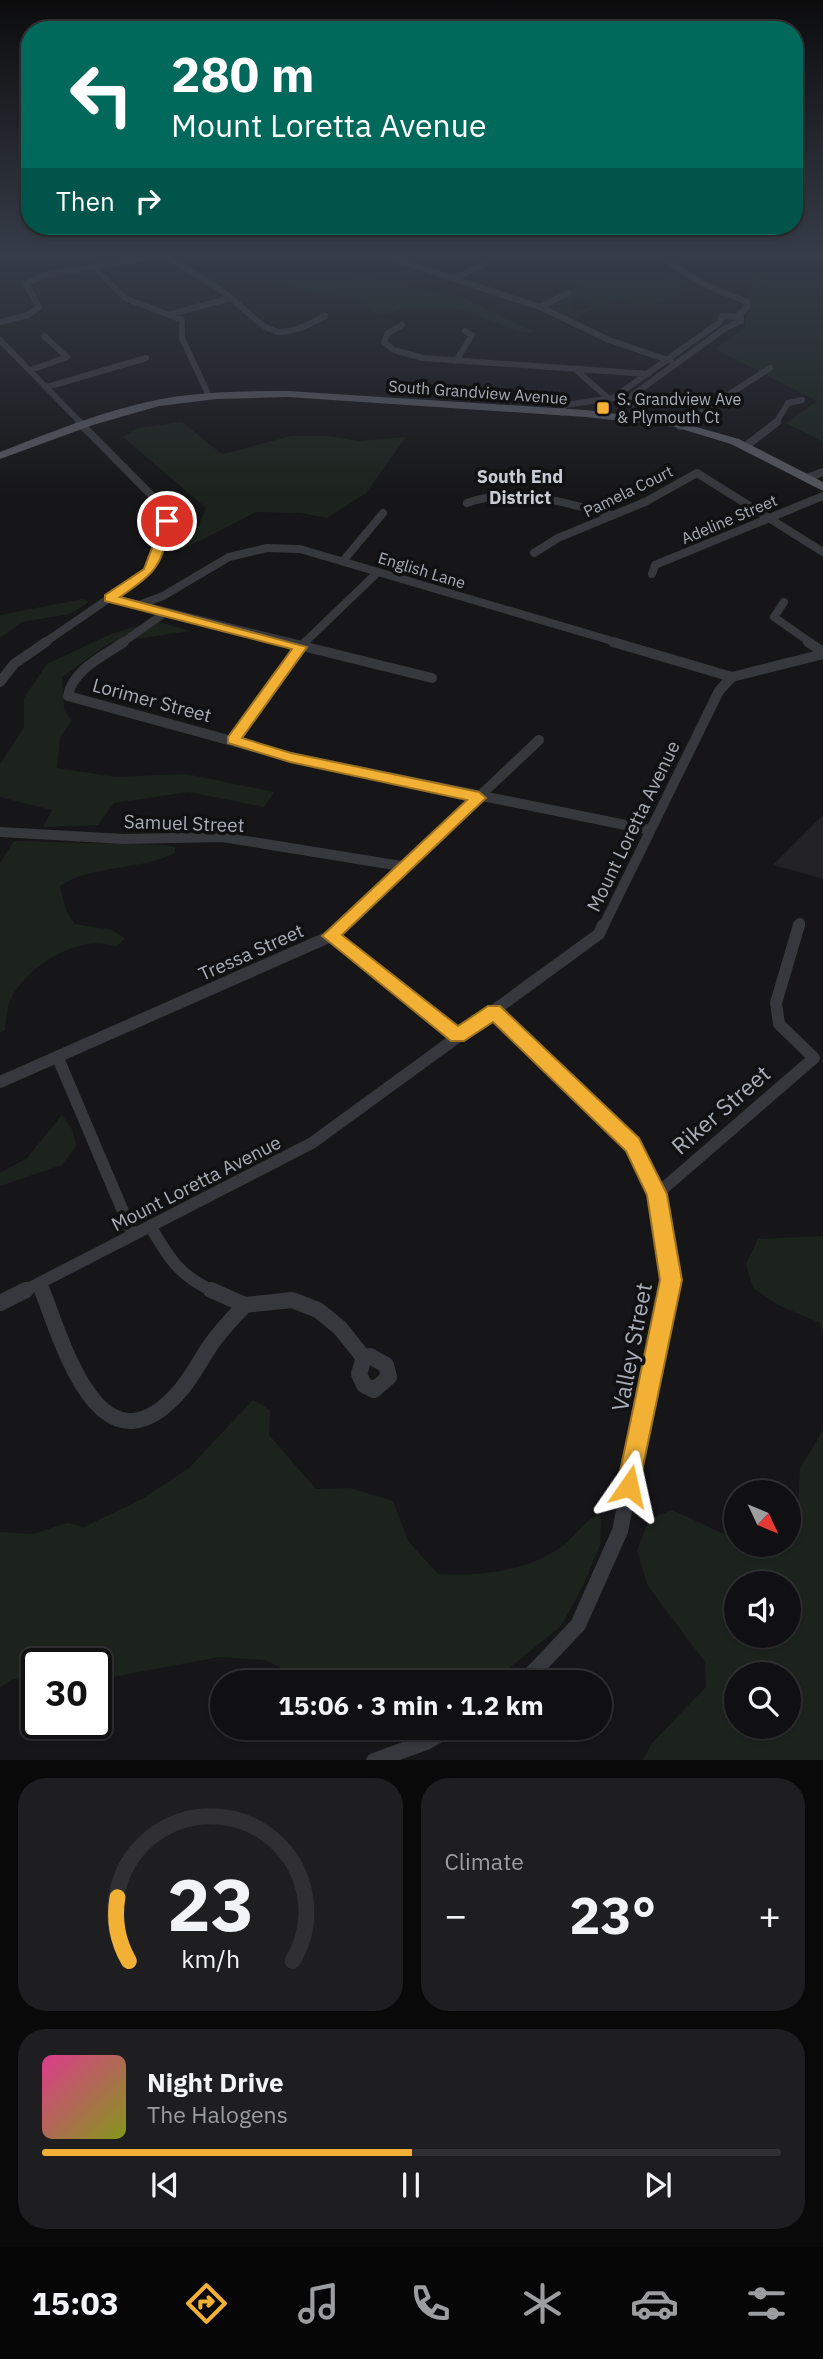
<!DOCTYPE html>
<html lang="en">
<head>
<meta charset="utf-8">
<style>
  body { margin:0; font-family:"IBM Plex Sans",sans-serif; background:#1e1e20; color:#f1f3f6; height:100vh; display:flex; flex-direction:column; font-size:26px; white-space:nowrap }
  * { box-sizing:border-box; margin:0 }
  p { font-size:23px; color:#9c9d9f }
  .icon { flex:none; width:38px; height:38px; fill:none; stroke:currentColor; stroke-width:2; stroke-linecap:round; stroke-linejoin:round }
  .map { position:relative; height:1760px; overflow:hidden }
  .sheet { display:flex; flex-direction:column; gap:18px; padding:18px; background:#09090a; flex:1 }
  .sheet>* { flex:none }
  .guide { position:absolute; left:21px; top:21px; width:782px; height:214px; border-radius:28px; box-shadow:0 2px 5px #0004,0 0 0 2px #303032; background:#00695c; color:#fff; overflow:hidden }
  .needle { width:46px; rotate:134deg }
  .tools { position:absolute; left:724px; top:1480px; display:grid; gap:14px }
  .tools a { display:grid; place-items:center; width:77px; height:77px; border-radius:50%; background:#101012; box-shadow:0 2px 5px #0004,0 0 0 2px #303032; font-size:35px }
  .speed { position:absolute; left:21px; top:1648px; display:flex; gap:14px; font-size:35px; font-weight:700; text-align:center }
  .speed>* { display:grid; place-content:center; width:91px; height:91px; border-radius:50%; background:#101012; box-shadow:0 2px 5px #0004,0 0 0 2px #303032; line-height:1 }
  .speed .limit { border:4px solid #111; border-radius:10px; background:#fff; color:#111 }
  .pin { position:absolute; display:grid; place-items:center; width:60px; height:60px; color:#fff; margin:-30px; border:4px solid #fff; border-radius:50%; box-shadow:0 2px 7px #0007 }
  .me { position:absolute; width:77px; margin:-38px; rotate:11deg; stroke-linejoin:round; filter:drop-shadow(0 0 5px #0008) }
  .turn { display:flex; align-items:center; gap:24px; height:147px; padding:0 35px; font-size:32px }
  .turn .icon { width:91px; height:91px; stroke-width:2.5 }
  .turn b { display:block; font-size:49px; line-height:60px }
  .then { display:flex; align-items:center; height:66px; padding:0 35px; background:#0003; gap:14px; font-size:26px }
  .big { font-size:52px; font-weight:800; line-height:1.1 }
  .sheet .card { flex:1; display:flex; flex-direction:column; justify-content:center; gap:10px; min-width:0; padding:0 24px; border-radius:28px; background:#1e1e20 }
  .sheet .dial { align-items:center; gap:0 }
  .dial svg { height:182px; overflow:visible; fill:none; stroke:#303032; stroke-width:7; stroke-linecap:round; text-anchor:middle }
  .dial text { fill:#f1f3f6; stroke:none }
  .song { display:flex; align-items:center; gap:21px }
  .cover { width:84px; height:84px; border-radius:10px; background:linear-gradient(135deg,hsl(330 70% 55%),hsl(70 70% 35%)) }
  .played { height:7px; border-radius:4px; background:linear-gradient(90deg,#f2b134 50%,#303032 50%) }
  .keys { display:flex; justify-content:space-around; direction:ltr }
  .heat { display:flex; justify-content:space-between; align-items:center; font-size:38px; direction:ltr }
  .sheet .tiles { flex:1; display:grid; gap:18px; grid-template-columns:1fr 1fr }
  .card:last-child { grid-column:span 2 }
  .trip { position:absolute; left:210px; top:1670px; width:402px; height:70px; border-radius:35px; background:#101012; box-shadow:0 2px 5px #0004,0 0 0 2px #303032; font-weight:800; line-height:70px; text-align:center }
  .tabs { display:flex; height:112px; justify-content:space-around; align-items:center; background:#060607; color:#9c9d9f }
  .tabs .icon { width:49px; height:49px }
  .tabs .on { color:#f2b134 }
  .tabs b { font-size:32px; color:#f1f3f6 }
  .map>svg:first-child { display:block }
  .built { fill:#222225 }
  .green { fill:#1c231d; fill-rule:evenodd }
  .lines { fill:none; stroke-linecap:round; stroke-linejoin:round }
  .street-far4 { stroke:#37383d; stroke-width:6 }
  .street-far3 { stroke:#37383d; stroke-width:8 }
  .street-far2 { stroke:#37383d; stroke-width:10 }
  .street-far1 { stroke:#37383d; stroke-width:12 }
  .street { stroke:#37383d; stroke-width:16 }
  .primary { fill:#53555c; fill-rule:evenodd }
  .route { fill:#f2b134; stroke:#9d7322; stroke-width:2 }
  .poi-dot { fill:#f2b134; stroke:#111113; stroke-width:2.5 }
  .labels { text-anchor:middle; stroke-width:7; stroke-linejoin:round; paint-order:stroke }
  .far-street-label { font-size:16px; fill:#a8adb8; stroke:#111113 }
  .far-poi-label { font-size:16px; fill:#a8adb8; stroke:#111113; text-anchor:start }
  .far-neighbourhood-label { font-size:18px; font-weight:bold; fill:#c9ccd4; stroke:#111113 }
  .street-label { font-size:19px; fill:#a8adb8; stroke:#111113 }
  .near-street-label { font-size:23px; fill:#a8adb8; stroke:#111113 }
</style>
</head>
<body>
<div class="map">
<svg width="823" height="1761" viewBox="0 0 823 1761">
  <rect width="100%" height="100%" fill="#161618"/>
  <path class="built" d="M823,815V879L773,865Z"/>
  <path class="green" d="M205,252H304L299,262L353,272L382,283L461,297L535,332C510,335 484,315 459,310C442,307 422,306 405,308C396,309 388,316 379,315C371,314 369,306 363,303C340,294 267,292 260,266Z
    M526,252H642L656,267L676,276L681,287L679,297L644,308L616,300L574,318L567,315L593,306L575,299L569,302L572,304L564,306L573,309L565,313L547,307L561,306L548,305L580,289C565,281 548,282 534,273L538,267L536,259Z
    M684,252H823V442L786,423L817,401L715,349L745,327L754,268L749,263L736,266Z
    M182,422L222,454L291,436H327L359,441L406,437L366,493L327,518L301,513L256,512L180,551L169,542L197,529L206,508L123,437L138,428Z
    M83,599L89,602L70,614L22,622L0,638V615Z
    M155,621L191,631L109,643L62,677L64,710L72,721L60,737L57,768L116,777L186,774L274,792L264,807L189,792L114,803L98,825L43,827L52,810L0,797V765L24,727V698L47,664L111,634Z
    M14,841L165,845L175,847V853C140,871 93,864 60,886L66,910L75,924L112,930L125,938L116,947C81,933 33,963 14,993C7,1003 6,1019 5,1030L0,1033V863Z
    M62,1115L73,1131L76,1146L62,1165L0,1186V1173L27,1158Z
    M823,1236V1334L820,1323L778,1305L753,1288L746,1264L758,1239Z
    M253,1400L270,1410L269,1435L316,1489L350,1488L393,1501L408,1541L438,1574C482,1576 527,1572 564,1545C578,1534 584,1519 601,1515L600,1545L583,1586L561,1626L492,1682H310L265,1660L219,1657L96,1680V1664H37V1682L13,1679L0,1687V1532L33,1534L67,1523L84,1527L142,1499L189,1468Z
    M823,1430V1760H643L652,1743L706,1687L705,1662L648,1586L637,1551L649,1519L672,1510L737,1540V1545H789V1519L798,1513L800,1469ZM737,1584H789V1636H737ZM737,1675H789V1727H737Z"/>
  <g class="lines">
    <path class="street-far4" d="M371,252L540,307L609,340L671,361
      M652,252L703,284L747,302V307L738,316
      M396,259L412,252
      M93,266L125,298L182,320V338L209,396
      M453,279L487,263
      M540,307L568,293
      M171,314L231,298
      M0,322L28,315L39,307L26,284L44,275L157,256L168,258C189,271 213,283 232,299C272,333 273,344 325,316
      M402,325L388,333L384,342L394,350L423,358L648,374
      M0,340L81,423
      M456,361L472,335L465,331
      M575,369L609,399
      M31,370L67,357L44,336
      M47,387L146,358
      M562,413L565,405L613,398L720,322L722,316L741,317V321L727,327L630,397L629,404L643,414
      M684,423L770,368
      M776,423L788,403L802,400"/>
    <path class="street-far3" d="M680,426L687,422
      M746,446L777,422
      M807,478L823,472
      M467,503C516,485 564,503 612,515
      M534,553L558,538L645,502L697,473L823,552
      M343,561L383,513
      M652,574L655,565L823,496
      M110,598L139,605L163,596L229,557L267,548L300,549L619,643
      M784,602L774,617L811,643
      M139,605L293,643
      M44,643L149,571L162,541L165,509L79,422
      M122,643L166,612
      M304,643L378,572"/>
    <path class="street-far2" d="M124,642C104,656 72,670 68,696L290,757L650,830
      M286,642L432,678
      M613,642L732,677
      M808,642L823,652
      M0,682L14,664L46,642
      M233,740L306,642
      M0,832L124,839L222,837L407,867
      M341,927L539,740
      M603,927L719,691L732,677L823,654
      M799,927L800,923"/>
    <path class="street-far1" d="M331,936L457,1036
      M494,1012L632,1144L657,1194L671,1280L669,1292
      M58,1058L133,1235
      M0,1082L331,936L343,925
      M657,1194L814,1058L779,1024L776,1003L799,925
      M150,1226C169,1258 179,1276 215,1292
      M40,1283L43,1292
      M22,1292L312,1143L599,934L603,925"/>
    <path class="street" d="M42,1290C64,1348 102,1480 180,1391C192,1377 200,1361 210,1346C220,1331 233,1318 245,1305
      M211,1290L245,1305L292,1300L318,1310L340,1328L364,1358
      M0,1303L26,1290
      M370,1356L386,1365L389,1377L374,1390L364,1385L359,1374L364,1358Z
      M524,1682L578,1625L620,1531L669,1290
      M374,1761L426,1742L452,1727"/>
    <path class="primary" d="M288,391L586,410L675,421L739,439L823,482V491L731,444L675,427L586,417L288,397L217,399L159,406L93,425L0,459V452C59,429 118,405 180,396C216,391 252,391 288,391Z"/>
  </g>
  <linearGradient id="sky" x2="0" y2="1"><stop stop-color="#0c0c0d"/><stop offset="0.51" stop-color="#363c48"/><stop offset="1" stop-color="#363c48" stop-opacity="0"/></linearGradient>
  <rect width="823" height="498" fill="url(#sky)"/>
  <path class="route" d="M163,519L172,521C159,568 160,569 120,597L307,647L242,738L291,753L479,792L486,798L342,935L458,1026L488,1006H500L639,1138L667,1194L682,1280L637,1495L629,1498L621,1495L617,1486L660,1280L647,1195L626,1151L493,1022L464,1041H451L322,936L467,800L290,762L228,743V737L292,649L105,601V595L144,569Z"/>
  <rect class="poi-dot" x="596" y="401" width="14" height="14" rx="3.5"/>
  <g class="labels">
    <g class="far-street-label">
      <text transform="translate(478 392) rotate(4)" y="6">South Grandview Avenue</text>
      <text transform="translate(628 491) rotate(-26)" y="6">Pamela Court</text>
      <text transform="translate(729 519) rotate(-23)" y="6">Adeline Street</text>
      <text transform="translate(422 570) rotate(17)" y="6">English Lane</text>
    </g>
    <g class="far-poi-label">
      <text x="617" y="405">S. Grandview Ave<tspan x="617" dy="18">&amp; Plymouth Ct</tspan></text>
    </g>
    <g class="far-neighbourhood-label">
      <text x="520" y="483">South End<tspan x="520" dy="21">District</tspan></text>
    </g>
    <g class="street-label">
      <text transform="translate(152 700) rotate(15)" y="7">Lorimer Street</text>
      <text transform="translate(184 823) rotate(2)" y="7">Samuel Street</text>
      <text transform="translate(633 826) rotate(-64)" y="7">Mount Loretta Avenue</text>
      <text transform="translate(251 952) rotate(-24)" y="7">Tressa Street</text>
      <text transform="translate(196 1183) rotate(-27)" y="7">Mount Loretta Avenue</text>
    </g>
    <g class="near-street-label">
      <text transform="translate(721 1110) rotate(-41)" y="8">Riker Street</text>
      <text transform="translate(632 1347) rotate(-79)" y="8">Valley Street</text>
    </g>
  </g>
</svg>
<div class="tools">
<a><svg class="needle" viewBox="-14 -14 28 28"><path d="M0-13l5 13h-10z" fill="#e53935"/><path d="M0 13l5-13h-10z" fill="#9c9d9f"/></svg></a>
<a><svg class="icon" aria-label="sound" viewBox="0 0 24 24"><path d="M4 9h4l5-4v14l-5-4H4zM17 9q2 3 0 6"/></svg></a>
<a><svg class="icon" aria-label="search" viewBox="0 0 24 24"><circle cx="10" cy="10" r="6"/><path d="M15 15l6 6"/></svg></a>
</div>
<div class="speed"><div class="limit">30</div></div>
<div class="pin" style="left:167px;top:521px;background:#d93025"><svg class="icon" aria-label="arrive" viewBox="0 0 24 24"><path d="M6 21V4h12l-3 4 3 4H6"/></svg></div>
<svg class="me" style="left:629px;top:1486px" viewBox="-20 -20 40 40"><path d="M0-17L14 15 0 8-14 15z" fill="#f2b134" stroke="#fff" stroke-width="4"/></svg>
<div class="trip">15:06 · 3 min · 1.2 km</div>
<div class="guide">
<div class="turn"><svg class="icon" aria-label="left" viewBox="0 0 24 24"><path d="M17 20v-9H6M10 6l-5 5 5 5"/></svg><div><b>280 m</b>Mount Loretta Avenue</div></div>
<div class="then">Then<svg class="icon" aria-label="right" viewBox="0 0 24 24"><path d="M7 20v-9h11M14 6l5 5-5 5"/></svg></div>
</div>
</div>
<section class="sheet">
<div class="tiles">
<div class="card dial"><svg viewBox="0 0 100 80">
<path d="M14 69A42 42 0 1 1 86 69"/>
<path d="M14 69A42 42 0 0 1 9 41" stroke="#f2b134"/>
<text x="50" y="56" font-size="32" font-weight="700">23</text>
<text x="50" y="72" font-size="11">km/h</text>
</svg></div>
<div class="card"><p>Climate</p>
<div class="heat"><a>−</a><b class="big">23°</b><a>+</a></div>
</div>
<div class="card">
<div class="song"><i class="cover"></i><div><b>Night Drive</b><p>The Halogens</p></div></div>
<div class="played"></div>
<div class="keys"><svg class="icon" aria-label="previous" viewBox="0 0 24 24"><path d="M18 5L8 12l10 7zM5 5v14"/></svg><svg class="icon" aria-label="pause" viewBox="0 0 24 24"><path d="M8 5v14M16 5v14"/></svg><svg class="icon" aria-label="next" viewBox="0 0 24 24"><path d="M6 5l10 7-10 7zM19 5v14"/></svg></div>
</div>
</div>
</section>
<nav class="tabs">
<b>15:03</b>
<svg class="icon on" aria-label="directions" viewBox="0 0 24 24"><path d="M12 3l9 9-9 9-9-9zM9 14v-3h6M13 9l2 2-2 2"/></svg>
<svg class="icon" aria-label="music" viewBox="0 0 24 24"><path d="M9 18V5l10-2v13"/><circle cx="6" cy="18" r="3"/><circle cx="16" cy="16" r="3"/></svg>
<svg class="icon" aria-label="phone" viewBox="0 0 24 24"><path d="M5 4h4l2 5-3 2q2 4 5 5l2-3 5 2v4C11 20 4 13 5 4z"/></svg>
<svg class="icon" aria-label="climate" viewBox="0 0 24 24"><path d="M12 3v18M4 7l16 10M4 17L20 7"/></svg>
<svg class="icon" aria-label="car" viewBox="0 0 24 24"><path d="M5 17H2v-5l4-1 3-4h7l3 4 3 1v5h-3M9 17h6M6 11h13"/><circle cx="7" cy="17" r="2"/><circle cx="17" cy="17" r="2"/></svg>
<svg class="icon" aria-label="filters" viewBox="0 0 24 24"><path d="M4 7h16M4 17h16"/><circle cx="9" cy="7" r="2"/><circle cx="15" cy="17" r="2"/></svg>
</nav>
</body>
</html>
